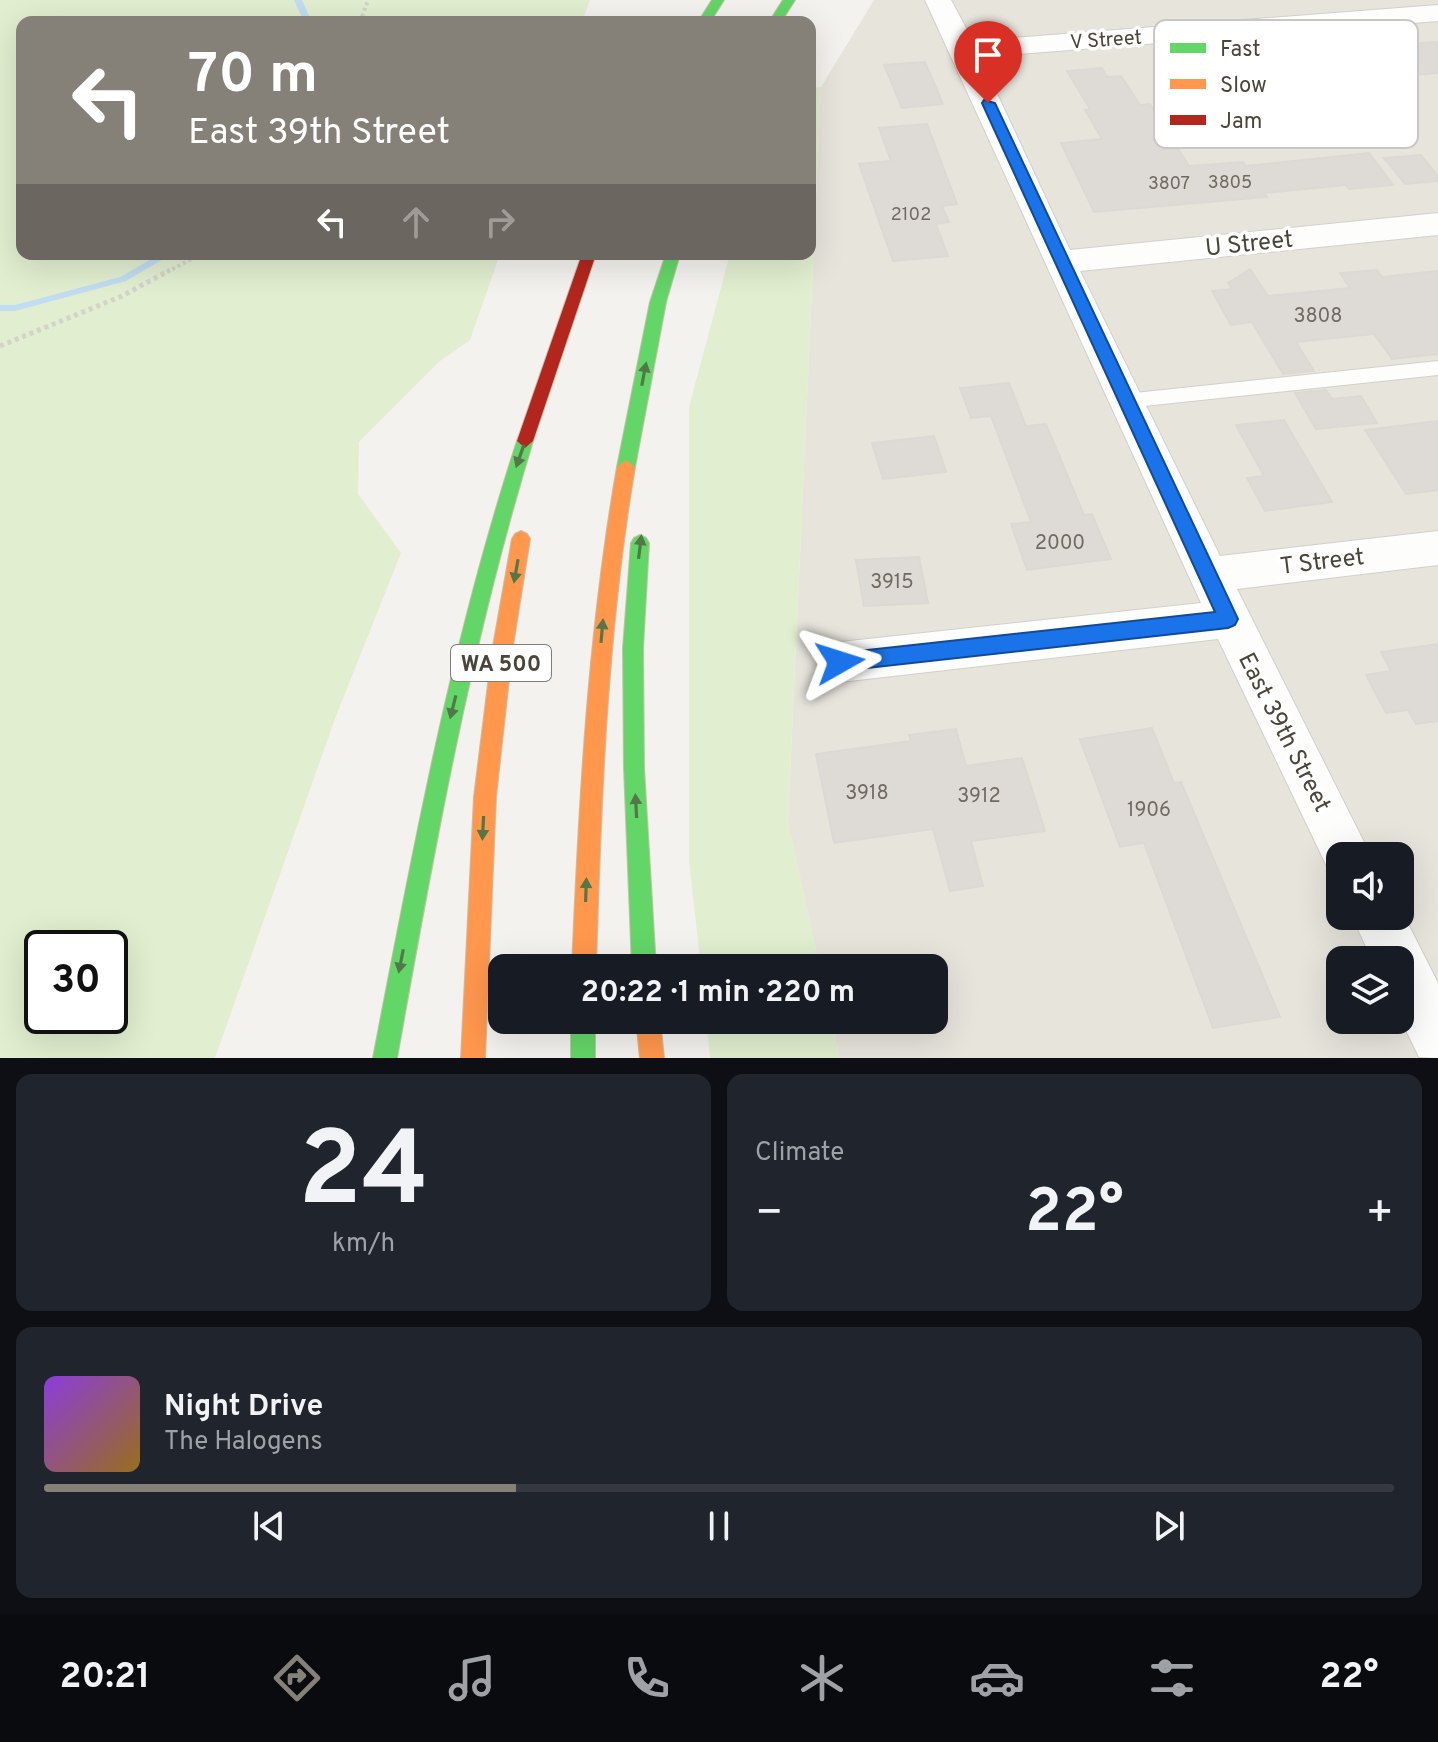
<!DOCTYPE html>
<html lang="en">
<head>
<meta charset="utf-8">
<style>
  body { margin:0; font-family:Overpass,sans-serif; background:#20242c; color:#f1f3f6; height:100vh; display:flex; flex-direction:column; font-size:30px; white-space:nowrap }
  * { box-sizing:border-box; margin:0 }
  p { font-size:26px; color:#9ea1a6 }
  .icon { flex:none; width:44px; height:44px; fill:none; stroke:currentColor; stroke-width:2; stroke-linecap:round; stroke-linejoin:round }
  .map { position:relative; height:1058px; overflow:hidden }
  .side { display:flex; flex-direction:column; gap:16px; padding:16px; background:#0d0f14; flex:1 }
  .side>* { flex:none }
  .top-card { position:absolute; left:16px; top:16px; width:800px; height:244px; border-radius:16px; box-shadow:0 8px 32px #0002; background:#868178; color:#fff; overflow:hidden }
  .tools { position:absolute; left:1326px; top:842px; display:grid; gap:16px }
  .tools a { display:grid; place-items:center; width:88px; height:88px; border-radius:16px; background:#171b24; box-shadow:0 8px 32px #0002; font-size:40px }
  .speed { position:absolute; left:24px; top:930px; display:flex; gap:16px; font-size:40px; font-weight:700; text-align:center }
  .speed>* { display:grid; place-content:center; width:104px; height:104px; border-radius:50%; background:#171b24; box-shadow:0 8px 32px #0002; line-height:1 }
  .speed .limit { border:4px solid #111; border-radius:12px; background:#fff; color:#111 }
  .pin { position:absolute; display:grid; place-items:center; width:68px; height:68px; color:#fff; margin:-82px -34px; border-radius:50% 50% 50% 0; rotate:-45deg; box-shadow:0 0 8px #0007 }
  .pin .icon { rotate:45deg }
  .me { position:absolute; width:88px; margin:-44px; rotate:84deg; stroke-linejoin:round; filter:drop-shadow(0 0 6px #0008) }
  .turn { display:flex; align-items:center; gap:28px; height:168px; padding:0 40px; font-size:36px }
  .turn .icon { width:104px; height:104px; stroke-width:2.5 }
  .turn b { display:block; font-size:56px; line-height:68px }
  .lanes { display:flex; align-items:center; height:76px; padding:0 40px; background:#0003; justify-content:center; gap:40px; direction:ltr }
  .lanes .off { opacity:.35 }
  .big { font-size:60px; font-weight:700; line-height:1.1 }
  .side .widget { flex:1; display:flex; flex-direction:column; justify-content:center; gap:12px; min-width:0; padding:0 28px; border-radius:16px; background:#20242c }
  .side .dial { align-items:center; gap:0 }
  .dial b { font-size:104px; line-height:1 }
  .song { display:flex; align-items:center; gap:24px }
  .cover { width:96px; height:96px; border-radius:12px; background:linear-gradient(135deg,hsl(270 70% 55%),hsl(40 70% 35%)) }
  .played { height:8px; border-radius:4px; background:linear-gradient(90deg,#868178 35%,#363941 35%) }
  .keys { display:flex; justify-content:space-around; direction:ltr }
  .heat { display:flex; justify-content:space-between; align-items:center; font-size:44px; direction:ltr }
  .side .tiles { flex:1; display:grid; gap:16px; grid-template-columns:1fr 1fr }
  .widget:last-child { grid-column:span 2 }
  .trip { position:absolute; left:488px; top:954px; width:460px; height:80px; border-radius:16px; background:#171b24; box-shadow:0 8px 32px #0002; font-weight:700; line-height:80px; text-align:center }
  .tabs { display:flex; height:128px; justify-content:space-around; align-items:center; background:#090b0e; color:#9ea1a6 }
  .tabs .icon { width:56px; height:56px }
  .tabs .current { color:#868178 }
  .tabs b { font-size:36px; color:#f1f3f6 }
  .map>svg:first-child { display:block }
  .residential { fill:#e7e4dc; fill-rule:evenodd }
  .green { fill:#e1eecf; fill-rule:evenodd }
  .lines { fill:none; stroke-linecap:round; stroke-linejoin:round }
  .stream { fill:#c0ddf1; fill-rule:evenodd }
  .building { fill:#dedbd6; stroke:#dcd9d4; stroke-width:2 }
  .lane-casing { stroke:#d2d0cb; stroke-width:2 }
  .street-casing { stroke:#d2d0cb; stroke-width:2 }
  .fast-casing { stroke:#ccbfa9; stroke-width:2 }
  .slow-casing { stroke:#ccbfa9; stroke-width:2 }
  .jam-casing { stroke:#ccbfa9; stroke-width:2 }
  .path-far1 { stroke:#d3d2cc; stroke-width:4; stroke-dasharray:3 3; stroke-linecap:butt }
  .path { stroke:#d3d2cc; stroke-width:5; stroke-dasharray:4 4; stroke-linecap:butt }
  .lane { fill:#fdfdfc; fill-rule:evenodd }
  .street { fill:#fdfdfc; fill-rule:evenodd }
  .fast { fill:#63d668; fill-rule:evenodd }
  .slow { fill:#ff974d; fill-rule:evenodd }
  .jam { fill:#b3261e; fill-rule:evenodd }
  .oneway { fill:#537749 }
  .route { fill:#1a73e8; stroke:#114b97; stroke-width:2 }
  .labels { text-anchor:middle; stroke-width:7; stroke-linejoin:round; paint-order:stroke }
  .far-number-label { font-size:18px; fill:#706a61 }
  .far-street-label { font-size:20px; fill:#4b4439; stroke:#fff }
  .number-label { font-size:20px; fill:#706a61 }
  .shield { fill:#fff; stroke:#817c74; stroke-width:2 }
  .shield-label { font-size:22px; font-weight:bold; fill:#4b4439 }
  .street-label { font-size:24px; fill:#4b4439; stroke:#fff }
  .key { fill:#fff; stroke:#c9c7c4; stroke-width:2 }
  .key-label { font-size:22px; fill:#4b4439 }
</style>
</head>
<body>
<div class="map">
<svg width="1438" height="1058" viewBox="0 0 1438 1058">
  <rect width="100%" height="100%" fill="#f4f2ee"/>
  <path class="residential" d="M874,0H1438V1058H840L831,1020H934V968H820L788,822L821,87ZM1340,856H1400V916H1340ZM1340,960H1400V1020H1340Z"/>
  <path class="green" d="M0,0H590L582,22H22V254H500L470,340L440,361L359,442L358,494L401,553L336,716L215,1058H0ZM110,948V1016H42V948Z
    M821,87L788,821L820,968H701L689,861V407L730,254H810V88Z
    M706,1020H831L840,1058H710Z"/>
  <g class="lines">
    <path class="stream" d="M294,0H302L312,22H304Z
      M160,254H172L126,281L15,311H0V305H15L120,277Z"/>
  </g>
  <path class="building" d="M1438,42V73L1372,79L1390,99L1319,105L1308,90L1217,97L1195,65L1303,57L1298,52Z
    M925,62L943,104L902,108L884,65Z
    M1102,68L1107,77L1121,76L1140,105L1150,104L1189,166L1243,162L1246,166L1369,153L1393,185L1349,189L1346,185L1264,193L1267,197L1094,212L1061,143L1102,139L1085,110L1090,109L1067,71Z
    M927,124L957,204L942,206L949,222L936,224L948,256L893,261L859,164L891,161L879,128Z
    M1421,155L1438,176V181L1405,184L1384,158Z
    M1250,269L1268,296L1350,288L1340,273L1377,270L1382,277L1438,271V354L1392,359L1374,334L1296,342L1314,371L1283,374L1252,322L1231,325L1212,291L1232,289L1228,283Z
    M1009,383L1026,426L1046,424L1084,515L1092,514L1111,559L1027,570L1011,524L1031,522L991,416L971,418L960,388Z
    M1326,390L1332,399L1361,396L1377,423L1316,429L1295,393Z
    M1284,420L1332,502L1265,511L1247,478L1264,476L1236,425Z
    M1438,421V490L1406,494L1365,430Z
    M934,436L946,472L883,479L872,443Z
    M919,557L928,603L864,606L856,560Z
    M1438,644V721L1416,724L1408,710L1386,713L1366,675L1391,671L1381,652Z
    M1152,728L1174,783L1181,782L1280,1017L1213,1028L1144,843L1120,847L1080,739Z
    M956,729L966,766L1022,758L1045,831L971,841L983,886L950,891L933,829L834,843L816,754L911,741L909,735Z"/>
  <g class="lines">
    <g class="lane-casing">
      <path id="lane" d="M1438,361V375L1125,408L1116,401L1125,394Z"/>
    </g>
    <g class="street-casing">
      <path id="street" d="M925,0H951L973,41L1438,5V21L980,57L1070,250L1438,213V235L1080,271L1220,556L1438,531V565L1237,589L1371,856H1340V877L1330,873L1218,639L840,682L825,676L818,662L825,648L840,642L1201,603Z
        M1400,908L1438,983V1058L1419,1057L1400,1018V960H1372L1352,916H1400Z"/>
    </g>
    <g class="fast-casing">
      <path id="fast" d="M712,0H724L710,22H698Z
        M783,0H795L781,22H769Z
        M666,254H680L666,302L635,467L626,474L617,467L650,302Z
        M525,434L533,441C471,643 434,850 397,1058H373C413,850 451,643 517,441Z
        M640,535L646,538L649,543L643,648L644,768L656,968H632L624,768L623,648L631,543L634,538Z
        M571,1020H595V1058H571Z"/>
    </g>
    <g class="slow-casing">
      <path id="slow" d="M626,460L635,467C607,633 601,800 596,968H572C579,800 588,633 617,467Z
        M521,531L527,534L530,539L512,652L496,797L485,1058H461L474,797L492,652L512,539L515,534Z
        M636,1020H660L664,1058H640Z"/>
    </g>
    <g class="jam-casing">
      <path id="jam" d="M582,254H596L533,441L525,448L517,441Z"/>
    </g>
    <path class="path-far1" d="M360,22L368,0
      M167,272L201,254"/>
    <path class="path" d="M0,346L122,296L170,270"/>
    <use href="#lane" class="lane"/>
    <use href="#street" class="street"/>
    <use href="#fast" class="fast"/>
    <use href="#slow" class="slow"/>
    <use href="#jam" class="jam"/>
  </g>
  <defs><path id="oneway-solid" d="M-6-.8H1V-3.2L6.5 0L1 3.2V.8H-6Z" transform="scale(2)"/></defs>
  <g class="oneway">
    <use href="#oneway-solid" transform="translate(644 374) rotate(-79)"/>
    <use href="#oneway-solid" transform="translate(520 456) rotate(109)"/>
    <use href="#oneway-solid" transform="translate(640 547) rotate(-83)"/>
    <use href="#oneway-solid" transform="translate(516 571) rotate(100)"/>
    <use href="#oneway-solid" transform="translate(602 631) rotate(-85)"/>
    <use href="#oneway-solid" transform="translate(453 707) rotate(104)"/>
    <use href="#oneway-solid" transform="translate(636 806) rotate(-93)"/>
    <use href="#oneway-solid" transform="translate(483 828) rotate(93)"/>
    <use href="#oneway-solid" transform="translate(586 890) rotate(-88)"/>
    <use href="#oneway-solid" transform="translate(401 961) rotate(101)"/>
  </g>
  <path class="route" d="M984,100L995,103L1238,619L1235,625L1228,628L840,671L833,668L830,662L833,655L840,653L1215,612L982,103Z"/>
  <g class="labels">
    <g class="far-number-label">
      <text x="1230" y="188">3805</text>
      <text x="1169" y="189">3807</text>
      <text x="911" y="220">2102</text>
    </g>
    <g class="far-street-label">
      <text transform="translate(1106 39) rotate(-4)" y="7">V Street</text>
    </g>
    <g class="number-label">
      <text x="1318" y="322">3808</text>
      <text x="1060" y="549">2000</text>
      <text x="892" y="588">3915</text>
      <text x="867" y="799">3918</text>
      <text x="979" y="802">3912</text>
      <text x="1149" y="816">1906</text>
    </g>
    <rect class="shield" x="451" y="645" width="100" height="36" rx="6"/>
    <g class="shield-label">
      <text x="501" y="671">WA 500</text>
    </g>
    <g class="street-label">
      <text transform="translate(1249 243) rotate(-6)" y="8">U Street</text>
      <text transform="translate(1322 561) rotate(-7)" y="8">T Street</text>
      <text transform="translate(1285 732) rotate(63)" y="8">East 39th Street</text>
    </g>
  </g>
  <rect x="1154" y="20" width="264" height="128" rx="12" class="key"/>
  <rect x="1170" y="43" width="36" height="10" fill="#63d668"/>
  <rect x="1170" y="79" width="36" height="10" fill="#ff974d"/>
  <rect x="1170" y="115" width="36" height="10" fill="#b3261e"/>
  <g class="key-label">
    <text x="1220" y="56">Fast</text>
    <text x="1220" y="92">Slow</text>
    <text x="1220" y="128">Jam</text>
  </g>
</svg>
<div class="tools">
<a><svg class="icon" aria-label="sound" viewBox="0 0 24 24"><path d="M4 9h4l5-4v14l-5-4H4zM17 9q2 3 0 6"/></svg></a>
<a><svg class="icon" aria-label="layers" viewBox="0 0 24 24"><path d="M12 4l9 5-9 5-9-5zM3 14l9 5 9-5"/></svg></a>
</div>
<div class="speed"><div class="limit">30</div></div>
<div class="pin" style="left:988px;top:103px;background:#d93025"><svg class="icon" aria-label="arrive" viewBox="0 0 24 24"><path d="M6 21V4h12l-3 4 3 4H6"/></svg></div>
<svg class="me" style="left:840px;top:662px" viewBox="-20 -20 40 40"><path d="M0-17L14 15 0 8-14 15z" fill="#1a73e8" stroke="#fff" stroke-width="4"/></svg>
<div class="trip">20:22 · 1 min · 220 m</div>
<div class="top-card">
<div class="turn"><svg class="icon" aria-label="left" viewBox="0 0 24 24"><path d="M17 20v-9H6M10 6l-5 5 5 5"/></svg><div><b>70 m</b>East 39th Street</div></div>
<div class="lanes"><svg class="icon" aria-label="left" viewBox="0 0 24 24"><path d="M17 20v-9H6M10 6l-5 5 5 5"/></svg><svg class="icon off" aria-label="ahead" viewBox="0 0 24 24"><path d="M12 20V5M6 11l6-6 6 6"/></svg><svg class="icon off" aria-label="right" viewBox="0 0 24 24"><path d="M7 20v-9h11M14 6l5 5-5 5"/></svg></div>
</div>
</div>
<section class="side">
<div class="tiles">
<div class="widget dial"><b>24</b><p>km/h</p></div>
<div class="widget"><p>Climate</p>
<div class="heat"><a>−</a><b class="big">22°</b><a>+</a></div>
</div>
<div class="widget">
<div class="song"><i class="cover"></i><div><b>Night Drive</b><p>The Halogens</p></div></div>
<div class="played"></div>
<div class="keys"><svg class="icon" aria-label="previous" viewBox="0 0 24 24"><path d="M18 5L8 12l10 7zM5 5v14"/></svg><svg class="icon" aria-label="pause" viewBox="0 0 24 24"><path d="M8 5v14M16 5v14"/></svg><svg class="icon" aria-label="next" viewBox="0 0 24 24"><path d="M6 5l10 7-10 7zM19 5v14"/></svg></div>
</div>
</div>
</section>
<nav class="tabs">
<b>20:21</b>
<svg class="icon current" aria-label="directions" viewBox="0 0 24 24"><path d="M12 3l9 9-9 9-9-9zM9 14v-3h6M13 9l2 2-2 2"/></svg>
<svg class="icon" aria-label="music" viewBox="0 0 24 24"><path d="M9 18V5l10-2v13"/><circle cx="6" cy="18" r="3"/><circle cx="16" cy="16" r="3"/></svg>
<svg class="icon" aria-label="phone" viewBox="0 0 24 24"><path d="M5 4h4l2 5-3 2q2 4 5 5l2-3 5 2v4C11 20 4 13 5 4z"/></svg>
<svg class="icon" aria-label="climate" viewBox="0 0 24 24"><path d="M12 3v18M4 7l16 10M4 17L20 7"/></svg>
<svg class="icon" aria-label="car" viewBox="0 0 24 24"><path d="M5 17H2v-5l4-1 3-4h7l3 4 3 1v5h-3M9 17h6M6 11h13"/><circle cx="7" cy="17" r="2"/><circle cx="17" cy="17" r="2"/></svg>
<svg class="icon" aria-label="filters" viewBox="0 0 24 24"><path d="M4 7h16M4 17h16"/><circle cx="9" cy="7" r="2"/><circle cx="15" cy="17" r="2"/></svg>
<b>22°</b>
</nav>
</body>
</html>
